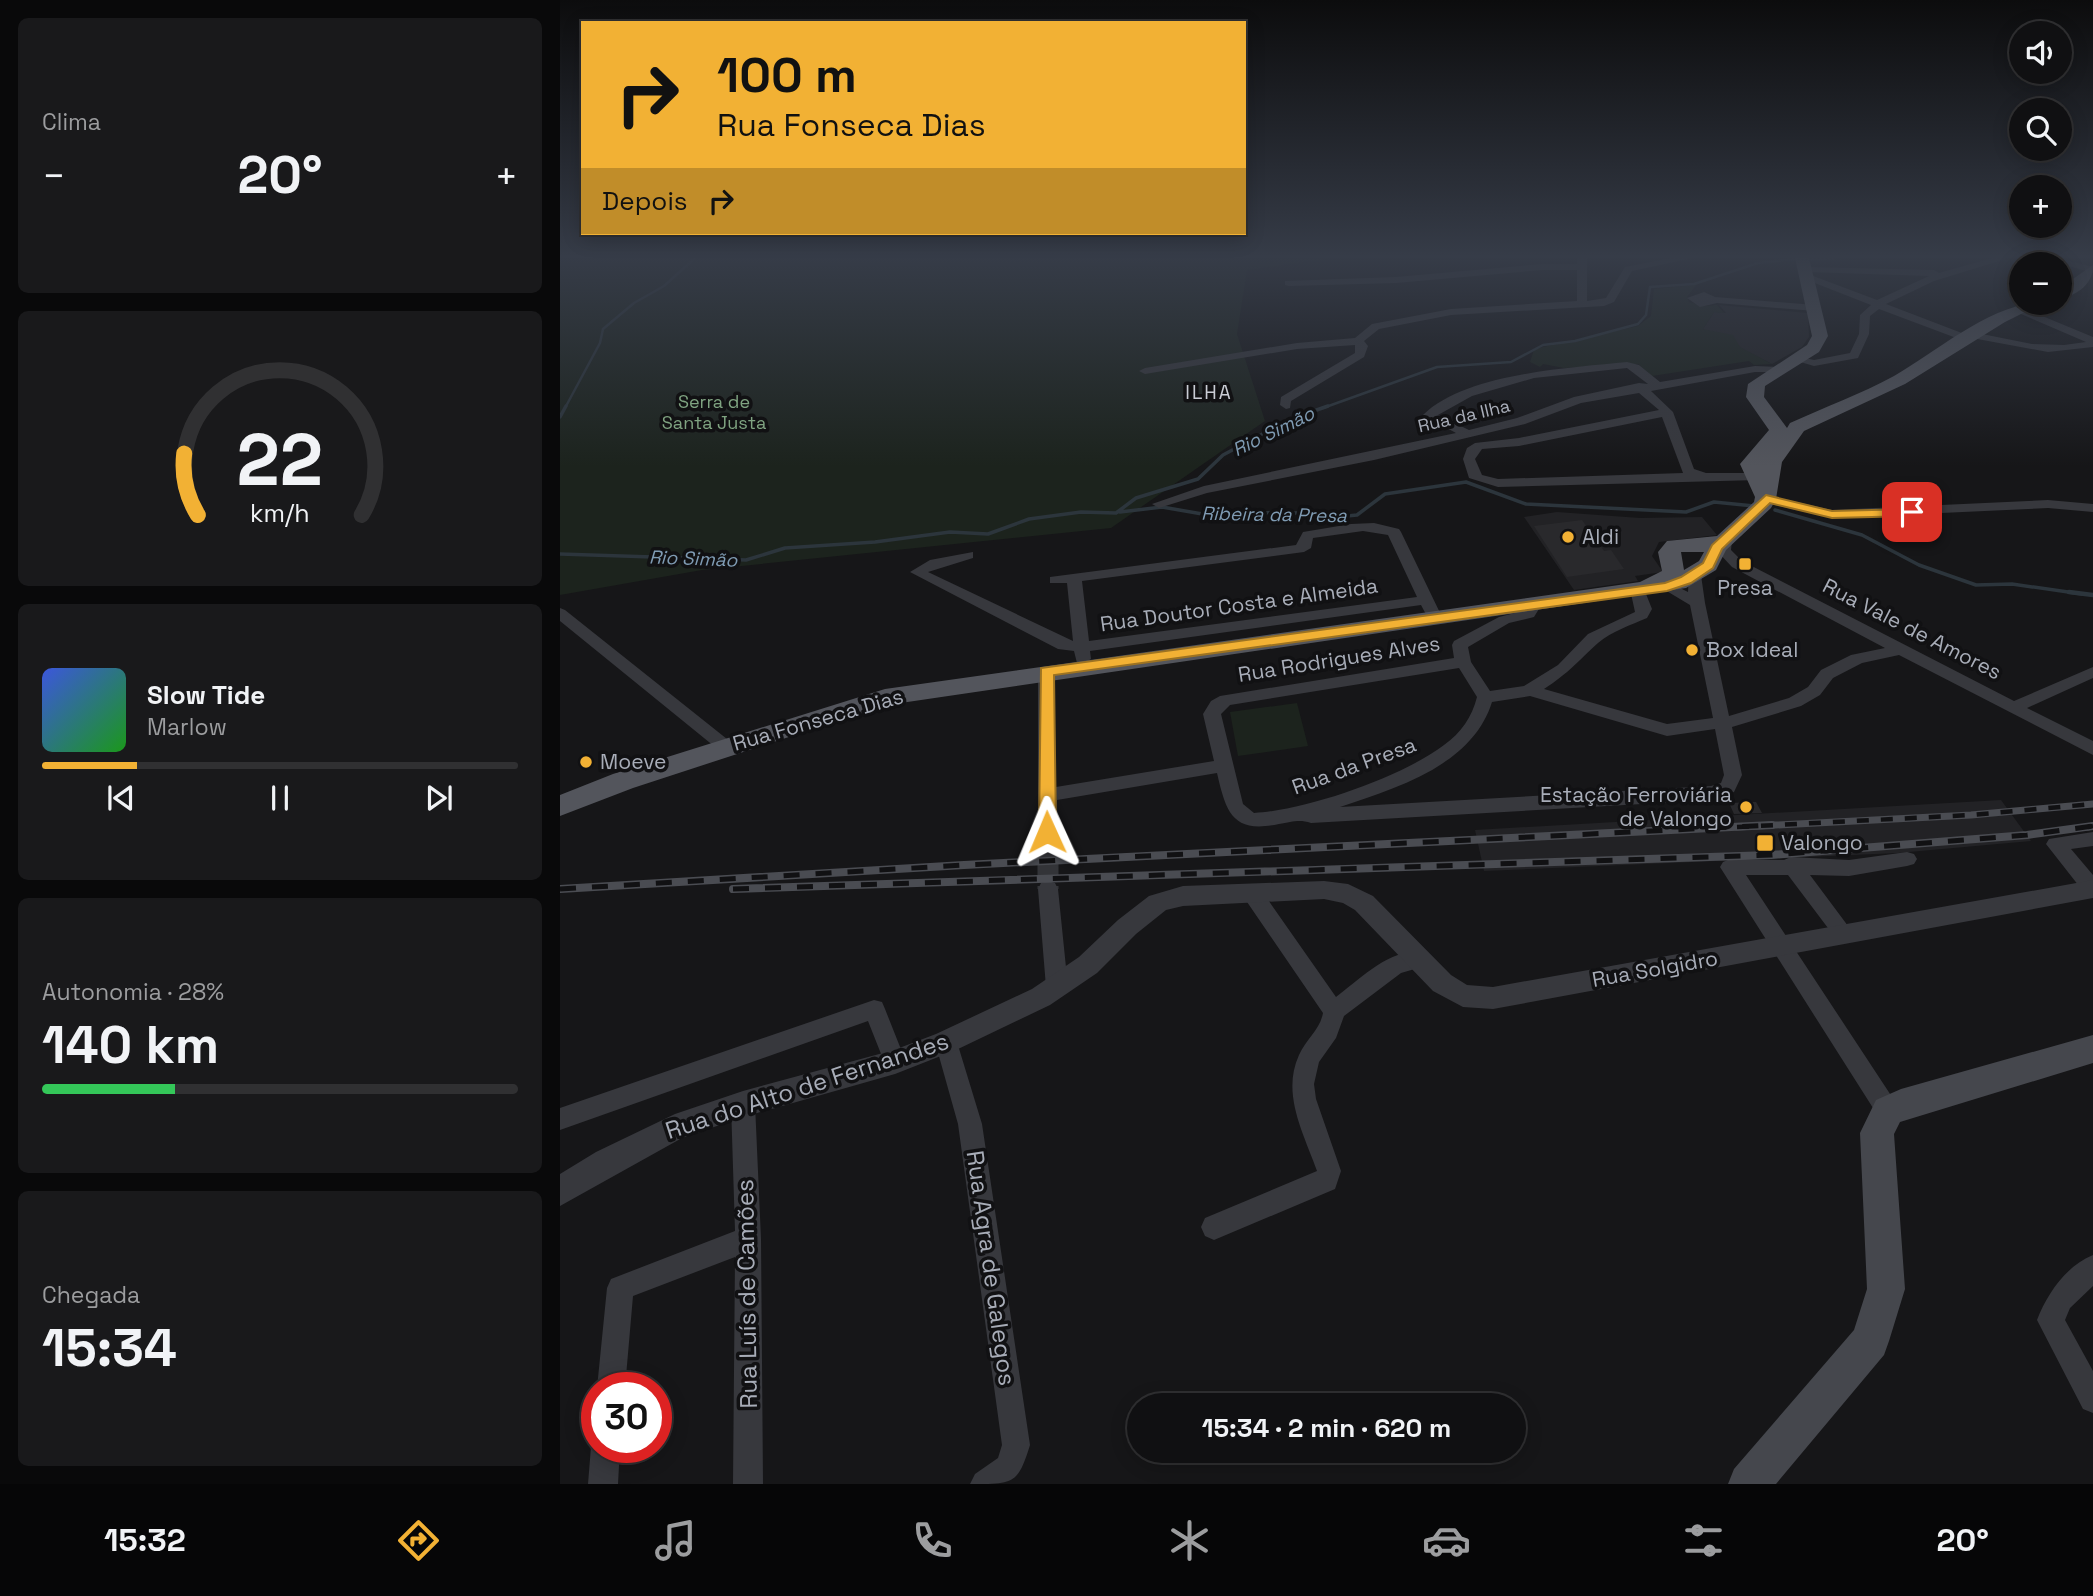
<!DOCTYPE html>
<html lang="pt">
<head>
<meta charset="utf-8">
<style>
  body { margin:0; font-family:"Space Grotesk",sans-serif; background:#19191b; color:#f1f3f6; height:100vh; display:flex; flex-direction:column; font-size:26px; white-space:nowrap }
  * { box-sizing:border-box; margin:0 }
  p { font-size:23px; color:#9c9d9f }
  .icon { flex:none; width:38px; height:38px; fill:none; stroke:currentColor; stroke-width:2; stroke-linecap:round; stroke-linejoin:round }
  .map { position:relative; flex:1; overflow:hidden }
  .drawer { display:flex; flex-direction:column; gap:18px; padding:18px; background:#09090a; width:560px }
  .drawer>* { flex:none }
  .top-card { position:absolute; left:21px; top:21px; width:665px; height:214px; border-radius:0px; box-shadow:0 4px 18px #0003,0 0 0 2px #303032; background:#f2b134; color:#111; overflow:hidden }
  .fabs { position:absolute; left:1449px; top:21px; display:grid; gap:14px }
  .fabs a { display:grid; place-items:center; width:63px; height:63px; border-radius:50%; background:#101012; box-shadow:0 4px 18px #0003,0 0 0 2px #303032; font-size:35px }
  .speed { position:absolute; left:21px; top:1372px; display:flex; gap:14px; font-size:35px; font-weight:700; text-align:center }
  .speed>* { display:grid; place-content:center; width:91px; height:91px; border-radius:50%; background:#101012; box-shadow:0 4px 18px #0003,0 0 0 2px #303032; line-height:1 }
  .speed .limit { border:10px solid #d22; background:#fff; color:#111 }
  .pin { position:absolute; display:grid; place-items:center; width:60px; height:60px; color:#fff; margin:-30px; border-radius:14px; box-shadow:0 4px 10px #0006 }
  .me { position:absolute; width:77px; margin:-38px; rotate:359deg; stroke-linejoin:round; filter:drop-shadow(0 0 5px #0008) }
  .turn { display:flex; align-items:center; gap:24px; height:147px; padding:0 21px; font-size:32px }
  .turn .icon { width:91px; height:91px; stroke-width:2.5 }
  .turn b { display:block; font-size:49px; line-height:60px }
  .then { display:flex; align-items:center; height:66px; padding:0 21px; background:#0003; gap:14px; font-size:26px }
  .big { font-size:52px; font-weight:700; line-height:1.1 }
  .drawer .widget { flex:1; display:flex; flex-direction:column; justify-content:center; gap:10px; min-width:0; padding:0 24px; border-radius:10px; background:#19191b }
  .drawer .dial { align-items:center; gap:0 }
  .dial svg { height:182px; overflow:visible; fill:none; stroke:#303032; stroke-width:7; stroke-linecap:round; text-anchor:middle }
  .dial text { fill:#f1f3f6; stroke:none }
  .song { display:flex; align-items:center; gap:21px }
  .cover { width:84px; height:84px; border-radius:10px; background:linear-gradient(135deg,hsl(230 70% 55%),hsl(120 70% 35%)) }
  .played { height:7px; border-radius:4px; background:linear-gradient(90deg,#f2b134 20%,#303032 20%) }
  .keys { display:flex; justify-content:space-around; direction:ltr }
  .heat { display:flex; justify-content:space-between; align-items:center; font-size:38px; direction:ltr }
  .charge { height:10px; border-radius:5px; background:linear-gradient(90deg,#34c759 28%,#303032 0) }
  .trip { position:absolute; left:567px; top:1393px; width:399px; height:70px; border-radius:35px; background:#101012; box-shadow:0 4px 18px #0003,0 0 0 2px #303032; font-weight:700; line-height:70px; text-align:center }
  .dock { display:flex; height:112px; justify-content:space-around; align-items:center; background:#060607; color:#9c9d9f }
  .dock .icon { width:49px; height:49px }
  .dock .active { color:#f2b134 }
  .dock b { font-size:32px; color:#f1f3f6 }
  main { display:flex; flex:1; min-height:0 }
  .map>svg:first-child { display:block }
  .built { fill:#222225 }
  .green { fill:#1c231d }
  .lines { fill:none; stroke-linecap:round; stroke-linejoin:round }
  .stream-far2 { stroke:#2c353c; stroke-width:2.5 }
  .stream-far1 { stroke:#2c353c; stroke-width:3.5 }
  .stream { stroke:#2c353c; stroke-width:4.5 }
  .building { fill:#29292c }
  .minor-tunnel { stroke:#333438; stroke-width:21; stroke-dasharray:21 10; stroke-linecap:butt }
  .minor { fill:#37383d; fill-rule:evenodd }
  .tertiary { fill:#37383d; fill-rule:evenodd }
  .secondary { fill:#45474d; fill-rule:evenodd }
  .primary { fill:#53555c; fill-rule:evenodd }
  .rail-far1-casing { stroke:#4a4c52; stroke-width:7 }
  .rail-casing { stroke:#4a4c52; stroke-width:8 }
  .rail-far1 { stroke:#111113; stroke-width:4.5; stroke-dasharray:12; stroke-linecap:butt }
  .rail { stroke:#111113; stroke-width:5; stroke-dasharray:16; stroke-linecap:butt }
  .route { fill:#f2b134; stroke:#9d7322; stroke-width:2 }
  .poi-dot { fill:#f2b134; stroke:#111113; stroke-width:2.5 }
  .labels { text-anchor:middle; stroke-width:7; stroke-linejoin:round; paint-order:stroke }
  .far-park-label { font-size:18px; fill:#7fa381; stroke:#111113 }
  .far-street-label { font-size:18px; fill:#a8adb8; stroke:#111113 }
  .far-neighbourhood-label { font-size:19px; letter-spacing:2px; fill:#c9ccd4; stroke:#111113 }
  .far-water-label { font-size:19px; font-style:italic; fill:#7f9bb3; stroke:#111113 }
  .poi-label { font-size:21px; fill:#a8adb8; stroke:#111113; text-anchor:start }
  .street-label { font-size:21px; fill:#a8adb8; stroke:#111113 }
  .near-street-label { font-size:24px; fill:#a8adb8; stroke:#111113 }
</style>
</head>
<body>
<main>
<section class="drawer">
<div class="widget"><p>Clima</p>
<div class="heat"><a>−</a><b class="big">20°</b><a>+</a></div>
</div>
<div class="widget dial"><svg viewBox="0 0 100 80">
<path d="M14 69A42 42 0 1 1 86 69"/>
<path d="M14 69A42 42 0 0 1 8 42" stroke="#f2b134"/>
<text x="50" y="56" font-size="32" font-weight="700">22</text>
<text x="50" y="72" font-size="11">km/h</text>
</svg></div>
<div class="widget">
<div class="song"><i class="cover"></i><div><b>Slow Tide</b><p>Marlow</p></div></div>
<div class="played"></div>
<div class="keys"><svg class="icon" aria-label="previous" viewBox="0 0 24 24"><path d="M18 5L8 12l10 7zM5 5v14"/></svg><svg class="icon" aria-label="pause" viewBox="0 0 24 24"><path d="M8 5v14M16 5v14"/></svg><svg class="icon" aria-label="next" viewBox="0 0 24 24"><path d="M6 5l10 7-10 7zM19 5v14"/></svg></div>
</div>
<div class="widget"><p>Autonomia · 28%</p><b class="big">140 km</b><div class="charge"></div></div>
<div class="widget"><p>Chegada</p><b class="big">15:34</b></div>
</section>
<div class="map">
<svg width="1533" height="1484" viewBox="0 0 1533 1484">
  <rect width="100%" height="100%" fill="#161618"/>
  <path class="built" d="M1159,305L1248,313L1249,337L1242,347L1212,364L1143,329L1154,312L1166,313Z
    M997,512L1080,518L1142,517L1157,535L1099,542L1092,556L1103,572L1075,576L1078,581L1014,590L964,517Z
    M1441,800L1471,841L1338,853L924,871L915,830Z"/>
  <path class="green" d="M0,258H772L687,270L677,334L705,421L551,528L142,570L0,595Z
    M1136,285L1127,297L1129,302L1146,306L1157,305L1164,313L1154,312L1143,329L1173,335L1180,347L1212,364L1194,365L1189,361L1092,376L1078,364L1004,368L983,364L980,367L970,362L974,350L983,347L1078,326L1091,316L1094,289Z
    M737,703L748,746L678,756L670,712Z"/>
  <g class="lines">
    <path class="stream-far2" d="M1250,259L1275,258
      M5,408L40,343L43,329L74,303L104,286L135,258
      M763,408L877,367L951,362L983,345L1015,341L1078,324L1086,315L1090,287L1134,284L1198,263L1235,259"/>
    <path class="stream-far1" d="M0,417L6,406
      M1215,510L1302,535L1359,565L1416,585L1452,584L1522,594
      M560,512L602,507L654,516L720,512L787,516L797,515L825,494L906,482L966,504L1126,512L1154,502L1194,506
      M0,554L186,560L225,548L315,542L390,532L428,534L469,519L521,512L556,513L576,498L638,479L663,455L731,419L768,406"/>
    <path class="stream" d="M1509,592L1533,595"/>
  </g>
  <path class="building" d="M1022,520L1044,551L1051,550L1064,569L1007,577L974,526Z
    M1196,802L1202,813L1174,814L1169,803Z"/>
  <g class="lines">
    <path class="minor-tunnel" d="M488,855V889"/>
    <path class="minor" d="M1017,258H1027V301L1046,298L1065,267L1111,258H1133L1072,271L1054,302L1044,306L891,315L819,329L804,341L808,346L804,357L731,401L730,408L726,409L720,405L721,397L795,353V345L737,349L585,374L579,371L585,368L737,343L795,338L812,324L891,309L1017,301V270H982L836,283L729,286L725,285V281L836,277L982,264H1017Z
      M1432,258H1449L1374,281L1326,304L1407,335L1412,332L1472,344L1504,345L1526,342L1454,311V307L1458,306L1533,337V347L1488,352L1412,338L1407,342L1319,309L1310,316L1309,334L1298,358L1254,366L1230,359L1236,356L1254,360L1290,353L1299,334L1300,315L1311,305L1242,278V274H1248L1317,300L1369,276L1248,272L1243,269L1245,267L1374,270L1379,273Z
      M1481,258H1498L1533,267V273Z
      M1144,292L1155,297L1255,305L1260,308L1255,311L1157,303L1140,307L1127,298Z
      M1067,362L1079,365L1100,382L1195,366L1221,367L1223,369L1217,372H1195L1091,391L1113,412L1134,469L1146,473H1193L1198,474V480L938,487L909,478L903,459L907,448L915,443L959,438L1099,410L1079,393L1021,403L965,424L814,460L647,493L599,508L592,504L644,486L896,433L863,415C906,373 1009,368 1067,362ZM1067,368L1088,384L1079,383L1014,397L957,418L909,430L878,415L912,396L974,378ZM1102,417L1123,473L938,479L922,475L915,459L922,449L959,446Z
      M1206,495L1272,510L1488,500L1533,504V512L1488,508L1272,518L1201,502L1199,499Z
      M814,523L839,529L841,532L882,617L879,620H869L861,605L530,651L531,659L523,664L517,663L514,651L498,649L350,572L370,560L413,552V558L368,572L513,641L507,583H490V577L736,545L743,532L791,524ZM803,531L828,535L857,597L529,641L522,581L744,552L751,548L753,538Z
      M1165,536L1172,540L1171,550L1182,561L1454,701L1533,667V678L1467,708L1533,741V755L1339,655L1302,663L1273,678L1260,695L1241,706L1172,727L1182,775L1174,792L1152,800L751,823C739,819 732,822 719,824C672,834 666,812 657,773L497,800L498,855L495,860H481L478,855V672L486,667L494,672L496,787L654,761L643,714L651,701L660,696L894,658L892,645L894,641L939,617L963,611L969,601L974,599L982,604L974,617L949,623L908,647L911,662L930,691L964,686L998,665L1028,634L1075,612L1070,589L1077,585L1084,589L1092,609L1087,618C1071,625 1052,631 1038,643C1018,661 1009,673 984,689L1107,724L1153,718L1130,605L1100,587L1112,572L1117,571L1124,575L1116,586L1128,592L1129,572L1134,571L1141,575L1145,603L1169,716L1229,698L1248,687L1261,670L1291,655L1325,648L1172,567L1157,551L1158,540ZM899,668L917,697C912,717 901,733 884,745C842,777 747,810 694,813L683,804L661,714L670,705ZM970,696L1107,736L1155,729L1164,775L1161,783L1151,786L780,807C836,788 912,766 932,702Z
      M0,608L5,610L172,743L175,747L172,751H160L0,621Z
      M1533,832V846L1511,849L1533,875V897L1526,895L1486,844L1489,839Z
      M1347,852L1354,854L1357,859L1354,864L1347,866L1289,876L1250,875L1294,934L1291,940L1284,942L1277,940L1228,875H1186L1336,1103L1340,1111L1336,1119L1328,1122L1320,1119L1160,867L1163,862L1170,859L1224,860L1231,857L1289,860Z
      M488,881L495,883L498,889L508,987L505,993L497,996L489,993L486,987L478,889L481,883Z
      M692,885L699,887L776,997C799,980 835,943 865,954L869,960L865,966L841,973L784,1016L776,1038L759,1062L754,1084L756,1099L781,1171L775,1189L654,1240L645,1236L641,1227L645,1218L757,1171C744,1134 721,1094 739,1055C746,1039 760,1030 763,1013L685,899L682,893L685,887Z
      M314,1000L322,1002L325,1009L346,1062L343,1069L335,1072L327,1069L308,1021L0,1130V1108Z
      M386,1032L394,1035L397,1042L422,1124L470,1445C458,1484 454,1484 410,1484L415,1474L438,1458L442,1445L398,1124L375,1042L378,1035Z
      M183,1093L191,1096L195,1104L201,1239L203,1484H173L175,1257L73,1296L65,1388H37L47,1288L51,1279L175,1231L171,1104L175,1096Z
      M1533,1255V1286L1510,1308L1505,1320L1533,1371V1413L1523,1409L1477,1320C1487,1294 1506,1266 1533,1255Z
      M37,1436V1447H60L58,1484H28L31,1447Z"/>
    <path class="tertiary" d="M1533,880V898L933,1009L903,1007L873,991L795,910L783,903L764,899L623,906L606,910L576,934L537,973L490,1005L396,1050L335,1074L183,1117L122,1138L0,1206V1174L36,1152L115,1114L183,1091L334,1050L376,1034L472,989L519,957L558,920L589,896L623,886L764,881L788,884L813,896L891,975L907,985L933,987Z"/>
    <path class="secondary" d="M1533,1035V1063L1340,1122L1334,1134L1345,1289L1329,1341L1324,1355L1216,1484H1168L1174,1469L1294,1330L1307,1289L1300,1133L1316,1100L1341,1089Z"/>
    <path class="primary" d="M1235,258H1249L1268,336L1259,352L1205,386L1204,397L1227,428L1230,423C1265,407 1301,394 1334,376C1376,352 1434,301 1483,303L1445,322L1345,384L1244,431L1222,462L1216,499L1211,508L1166,550L1156,570L1126,588L327,705L73,788L0,816V795L53,774L325,689L1080,582L1102,571L1098,552L1107,541L1157,536L1194,502L1195,497L1180,464L1209,430L1186,397L1188,384L1247,345L1252,336ZM1121,552H1144L1139,561L1124,570Z
      M1533,265C1533,284 1519,294 1500,299V288Z"/>
    <g class="rail-far1-casing">
      <path id="rail-far1" d="M1177,827L1411,815L1533,804
        M1528,827L1533,826"/>
    </g>
    <g class="rail-casing">
      <path id="rail" d="M0,889L404,865L1212,825
        M173,889L1211,855L1467,835L1533,826"/>
    </g>
    <use href="#rail-far1" class="rail-far1"/>
    <use href="#rail" class="rail"/>
  </g>
  <linearGradient id="sky" x2="0" y2="1"><stop stop-color="#0c0c0d"/><stop offset="0.55" stop-color="#363c48"/><stop offset="1" stop-color="#363c48" stop-opacity="0"/></linearGradient>
  <rect width="1533" height="466" fill="url(#sky)"/>
  <path class="route" d="M1206,495L1272,511L1352,509L1358,512L1352,516L1272,518L1210,503L1162,549L1153,568L1131,583L1107,591L494,675L496,832L487,839L479,832L481,668L1105,583L1121,577L1143,563L1152,545Z"/>
  <g class="poi-dot">
    <circle cx="1008" cy="537" r="7"/>
    <rect x="1178" y="557" width="14" height="14" rx="3.5"/>
    <circle cx="1132" cy="650" r="7"/>
    <circle cx="26" cy="762" r="7"/>
    <circle cx="1186" cy="807" r="7"/>
    <rect x="1196" y="834" width="18" height="18" rx="3.5"/>
  </g>
  <g class="labels">
    <g class="far-park-label">
      <text x="154" y="408">Serra de<tspan x="154" dy="21">Santa Justa</tspan></text>
    </g>
    <g class="far-street-label">
      <text transform="translate(904 416) rotate(-13)" y="6">Rua da Ilha</text>
    </g>
    <g class="far-neighbourhood-label">
      <text x="649" y="399">ILHA</text>
    </g>
    <g class="far-water-label">
      <text transform="translate(713 431) rotate(-26)" y="7">Rio Simão</text>
      <text transform="translate(714 514) rotate(1)" y="7">Ribeira da Presa</text>
      <text transform="translate(133 558) rotate(2)" y="7">Rio Simão</text>
    </g>
    <g class="poi-label">
      <text x="1022" y="544">Aldi</text>
      <text x="1185" y="595" text-anchor="middle">Presa</text>
      <text x="1146" y="657">Box Ideal</text>
      <text x="40" y="769">Moeve</text>
      <text x="1172" y="802" text-anchor="end">Estação Ferroviária<tspan x="1172" dy="24">de Valongo</tspan></text>
      <text x="1221" y="850">Valongo</text>
    </g>
    <g class="street-label">
      <text transform="translate(679 605) rotate(-8)" y="7">Rua Doutor Costa e Almeida</text>
      <text transform="translate(1352 629) rotate(27)" y="7">Rua Vale de Amores</text>
      <text transform="translate(779 659) rotate(-9)" y="7">Rua Rodrigues Alves</text>
      <text transform="translate(258 720) rotate(-16)" y="7">Rua Fonseca Dias</text>
      <text transform="translate(794 766) rotate(-20)" y="7">Rua da Presa</text>
      <text transform="translate(1095 969) rotate(-10)" y="7">Rua Solgidro</text>
    </g>
    <g class="near-street-label">
      <text transform="translate(247 1086) rotate(-18)" y="8">Rua do Alto de Fernandes</text>
      <text transform="translate(431 1268) rotate(82)" y="8">Rua Agra de Galegos</text>
      <text transform="translate(187 1294) rotate(-91)" y="8">Rua Luís de Camões</text>
    </g>
  </g>
</svg>
<div class="fabs">
<a><svg class="icon" aria-label="sound" viewBox="0 0 24 24"><path d="M4 9h4l5-4v14l-5-4H4zM17 9q2 3 0 6"/></svg></a>
<a><svg class="icon" aria-label="search" viewBox="0 0 24 24"><circle cx="10" cy="10" r="6"/><path d="M15 15l6 6"/></svg></a>
<a>+</a>
<a>−</a>
</div>
<div class="speed"><div class="limit">30</div></div>
<div class="pin" style="left:1352px;top:512px;background:#d93025"><svg class="icon" aria-label="arrive" viewBox="0 0 24 24"><path d="M6 21V4h12l-3 4 3 4H6"/></svg></div>
<svg class="me" style="left:487px;top:832px" viewBox="-20 -20 40 40"><path d="M0-17L14 15 0 8-14 15z" fill="#f2b134" stroke="#fff" stroke-width="4"/></svg>
<div class="trip">15:34 · 2 min · 620 m</div>
<div class="top-card">
<div class="turn"><svg class="icon" aria-label="right" viewBox="0 0 24 24"><path d="M7 20v-9h11M14 6l5 5-5 5"/></svg><div><b>100 m</b>Rua Fonseca Dias</div></div>
<div class="then">Depois<svg class="icon" aria-label="right" viewBox="0 0 24 24"><path d="M7 20v-9h11M14 6l5 5-5 5"/></svg></div>
</div>
</div>
</main>
<nav class="dock">
<b>15:32</b>
<svg class="icon active" aria-label="directions" viewBox="0 0 24 24"><path d="M12 3l9 9-9 9-9-9zM9 14v-3h6M13 9l2 2-2 2"/></svg>
<svg class="icon" aria-label="music" viewBox="0 0 24 24"><path d="M9 18V5l10-2v13"/><circle cx="6" cy="18" r="3"/><circle cx="16" cy="16" r="3"/></svg>
<svg class="icon" aria-label="phone" viewBox="0 0 24 24"><path d="M5 4h4l2 5-3 2q2 4 5 5l2-3 5 2v4C11 20 4 13 5 4z"/></svg>
<svg class="icon" aria-label="climate" viewBox="0 0 24 24"><path d="M12 3v18M4 7l16 10M4 17L20 7"/></svg>
<svg class="icon" aria-label="car" viewBox="0 0 24 24"><path d="M5 17H2v-5l4-1 3-4h7l3 4 3 1v5h-3M9 17h6M6 11h13"/><circle cx="7" cy="17" r="2"/><circle cx="17" cy="17" r="2"/></svg>
<svg class="icon" aria-label="filters" viewBox="0 0 24 24"><path d="M4 7h16M4 17h16"/><circle cx="9" cy="7" r="2"/><circle cx="15" cy="17" r="2"/></svg>
<b>20°</b>
</nav>
</body>
</html>
